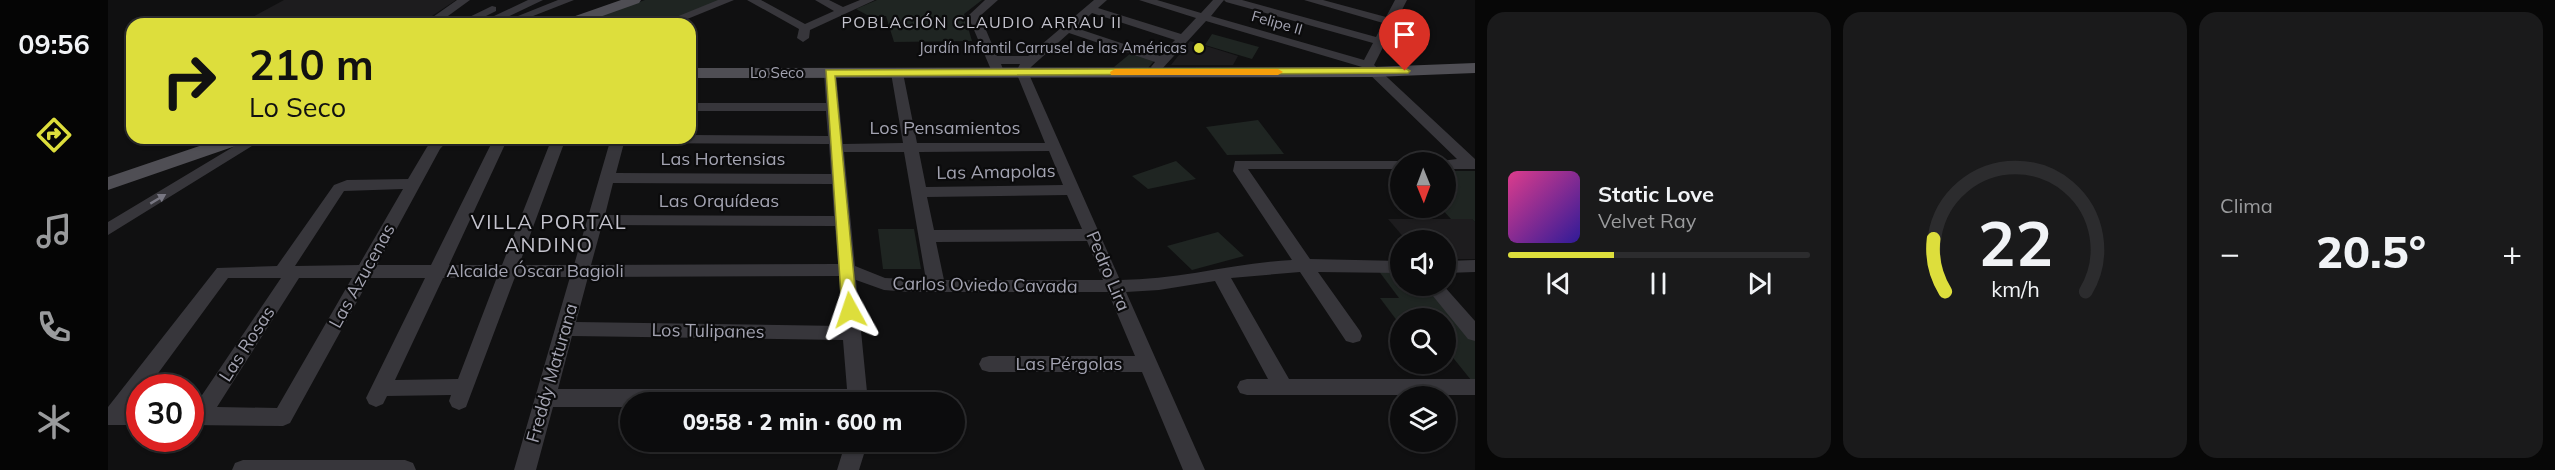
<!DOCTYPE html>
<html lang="es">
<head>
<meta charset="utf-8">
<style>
  body { margin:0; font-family:Mulish,sans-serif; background:#1a1a1b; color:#f1f3f6; height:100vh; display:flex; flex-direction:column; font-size:22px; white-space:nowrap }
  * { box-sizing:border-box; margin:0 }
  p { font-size:20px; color:#9a9b9d }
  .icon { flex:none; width:33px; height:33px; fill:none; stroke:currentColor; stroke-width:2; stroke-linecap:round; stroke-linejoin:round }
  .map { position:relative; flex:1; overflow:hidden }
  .drawer { display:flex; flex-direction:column; gap:12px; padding:12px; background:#070707; width:1080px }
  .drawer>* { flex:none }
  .hud { position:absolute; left:18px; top:18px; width:570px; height:126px; border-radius:18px; box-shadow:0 2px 4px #0004,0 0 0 2px #2c2c2e; background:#ddde3c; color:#111; overflow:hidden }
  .needle { width:39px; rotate:179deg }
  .tools { position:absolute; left:1282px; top:152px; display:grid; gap:12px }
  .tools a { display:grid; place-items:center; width:66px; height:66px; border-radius:50%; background:#0c0c0d; box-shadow:0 2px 4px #0004,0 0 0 2px #2c2c2e; font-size:30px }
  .speed { position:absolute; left:18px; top:374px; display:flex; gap:12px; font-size:30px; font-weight:700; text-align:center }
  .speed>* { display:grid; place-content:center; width:78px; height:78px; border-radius:50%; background:#0c0c0d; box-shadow:0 2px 4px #0004,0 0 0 2px #2c2c2e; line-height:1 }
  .speed .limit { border:9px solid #d22; background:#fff; color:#111 }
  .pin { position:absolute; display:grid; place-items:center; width:51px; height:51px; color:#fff; margin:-62px -26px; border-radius:50% 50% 50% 0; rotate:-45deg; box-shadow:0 0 6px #0007 }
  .pin .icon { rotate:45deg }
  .me { position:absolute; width:66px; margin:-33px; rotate:355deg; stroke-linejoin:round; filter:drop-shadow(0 0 4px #0008) }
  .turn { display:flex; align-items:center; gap:21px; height:126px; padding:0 24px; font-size:27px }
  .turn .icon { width:78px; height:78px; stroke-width:2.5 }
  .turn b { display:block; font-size:42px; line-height:51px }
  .big { font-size:45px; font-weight:800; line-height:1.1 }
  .drawer .tile { flex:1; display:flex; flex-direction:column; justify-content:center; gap:9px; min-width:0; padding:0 21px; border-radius:18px; background:#1a1a1b }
  .drawer .dial { align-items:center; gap:0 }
  .dial svg { height:156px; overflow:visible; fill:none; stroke:#2c2c2e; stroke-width:7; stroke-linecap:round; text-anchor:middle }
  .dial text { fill:#f1f3f6; stroke:none }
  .song { display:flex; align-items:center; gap:18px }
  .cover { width:72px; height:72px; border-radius:9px; background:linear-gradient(135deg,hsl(330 70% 55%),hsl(250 70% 35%)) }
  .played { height:6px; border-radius:3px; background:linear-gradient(90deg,#ddde3c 35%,#2c2c2e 35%) }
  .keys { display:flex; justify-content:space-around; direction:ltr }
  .heat { display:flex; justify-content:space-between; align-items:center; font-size:33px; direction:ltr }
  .drawer .tiles { flex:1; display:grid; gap:12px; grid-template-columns:repeat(3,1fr) }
  .trip { position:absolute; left:512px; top:392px; width:345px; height:60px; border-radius:30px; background:#0c0c0d; box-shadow:0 2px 4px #0004,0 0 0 2px #2c2c2e; font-weight:800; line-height:60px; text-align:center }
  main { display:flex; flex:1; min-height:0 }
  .menu { display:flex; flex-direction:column; width:108px; justify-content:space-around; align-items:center; background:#050505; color:#9a9b9d }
  .menu .icon { width:42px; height:42px }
  .menu .selected { color:#ddde3c }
  .menu b { font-size:27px; color:#f1f3f6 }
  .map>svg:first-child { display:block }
  .built { fill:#1d1c1e }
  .green { fill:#1f2522 }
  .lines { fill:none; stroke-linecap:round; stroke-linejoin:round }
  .minor { fill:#37363b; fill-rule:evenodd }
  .major { fill:#4f4e54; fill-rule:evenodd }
  .oneway { fill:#787782 }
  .route { fill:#ddde3c; stroke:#909027; stroke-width:1.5 }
  .slow { fill:#f59e0b }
  .poi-dot { fill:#ddde3c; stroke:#0b0b0c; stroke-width:2 }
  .labels { text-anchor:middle; stroke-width:4.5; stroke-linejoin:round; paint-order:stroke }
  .far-street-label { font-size:15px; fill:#a3a3b1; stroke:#0b0b0c }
  .far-poi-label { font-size:15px; fill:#a3a3b1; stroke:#0b0b0c; text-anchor:end }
  .far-neighbourhood-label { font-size:16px; letter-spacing:1.5px; fill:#c4c3cd; stroke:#0b0b0c }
  .street-label { font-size:18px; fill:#a3a3b1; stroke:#0b0b0c }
  .neighbourhood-label { font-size:20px; letter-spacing:1.5px; fill:#c4c3cd; stroke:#0b0b0c }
</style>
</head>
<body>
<main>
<nav class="menu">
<b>09:56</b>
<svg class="icon selected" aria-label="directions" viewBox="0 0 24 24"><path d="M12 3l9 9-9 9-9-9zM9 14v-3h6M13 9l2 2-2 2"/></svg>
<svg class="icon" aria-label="music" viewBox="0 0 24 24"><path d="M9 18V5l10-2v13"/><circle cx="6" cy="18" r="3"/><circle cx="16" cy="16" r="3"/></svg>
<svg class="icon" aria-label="phone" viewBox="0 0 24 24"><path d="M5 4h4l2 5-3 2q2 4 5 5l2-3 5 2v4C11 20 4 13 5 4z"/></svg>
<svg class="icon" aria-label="climate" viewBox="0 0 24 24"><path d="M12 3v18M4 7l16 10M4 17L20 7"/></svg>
</nav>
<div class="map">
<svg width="1367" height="470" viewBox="0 0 1367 470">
  <rect width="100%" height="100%" fill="#101011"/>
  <path class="built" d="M176,0H348L312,24H132Z
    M1082,41L1130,56L1125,65H1063Z
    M1280,219H1364L1367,222V259H1338V240H1298Z"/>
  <path class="green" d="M537,0H618L554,24H469Z
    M769,0H874L856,14L864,41L786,42L778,16H761L748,9Z
    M1104,34L1151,47L1144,59L1097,45Z
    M1023,53L1047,60L1040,68L1006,67Z
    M1150,120L1176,154L1119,155L1098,127Z
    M1068,161L1088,179L1040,189L1024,176Z
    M1338,171H1367V222L1364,219H1343L1332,207H1338Z
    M770,229H806L813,269H775Z
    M1110,232L1136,256L1084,270L1059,246Z
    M1270,270L1293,271V285H1321L1367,341V381L1363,380L1338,349V318H1293V326L1272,298H1291Z"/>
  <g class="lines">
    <path class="minor" d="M349,0H362L329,24H315Z
      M420,0H435L385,24H369Z
      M450,0H466L420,18H412L410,16Z
      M610,0H626L567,24H551Z
      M639,0H653L697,24L726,11L707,0H721L735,7L752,0H767L702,30L701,38L695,42L689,38L691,29Z
      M877,0H890L872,16L889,56H920L986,0H999L990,8L1073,34L1088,18L1031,0H1049L1093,13L1105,0H1134L1268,37L1275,23L1196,0H1215L1278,17L1287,0H1299L1266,65L1367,159V169H1338V162L1333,161L1349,159L1254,67L1098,21L1053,70H1045L1043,67L1047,62L961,33L923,67L920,72L1012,280C1070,280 1127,263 1184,260L1125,171L1127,161H1298L1293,162V169H1140L1202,259L1293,261V273L1210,272L1252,331L1254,336L1252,341L1245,343L1238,341L1192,272L1123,278L1181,379H1367V395H1139L1132,393L1129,387L1132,381L1139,379H1160L1107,281L1051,290L1018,292L1097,470H1075L1034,372H881L874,370L871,364L874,358L881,356H1027L1000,292H801L776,290L748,280L760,402H522V407H445L428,470H406L462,277H407L358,407L351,410L344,407L341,401L343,395L279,396L275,404L268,407L261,404L258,398L317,278H262L182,423L175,426L82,425V407H86L173,278H120L40,387H32V399L25,407H32V425H0V407L109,268L169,266L226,185L239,180L300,179L319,147L327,138H342L332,149L269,265H323L386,138H400L341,265H394L444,138H458L411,265H466L503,138H582V135L720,136L718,111H582V103H718L716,73L722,69L728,73L735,144L795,143L783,73L789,69L795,73L809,143H937L908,72L912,64H893L896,72L894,75H886L884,72L860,16ZM1116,0L1118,2L1265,43L1256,60L1103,16ZM984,13L1067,40L1052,56L968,28ZM516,143L721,144L723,174L508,173ZM941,151L955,185L818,187L811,152ZM736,152H796L818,280L777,278L747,266ZM505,183L724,184L726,216L497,215ZM295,189L251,265L187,266L236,191ZM959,195L974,229L826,230L819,197ZM494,225L727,226L730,264L483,265ZM979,241L995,280H836L828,242ZM731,276L734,326L468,322L480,277ZM389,277L350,379L287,380L335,278ZM191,278H244L169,408L109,407ZM464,336L735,340L739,389H450Z
      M384,6L388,7V11L362,24H347Z
      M140,138H157L0,235V222Z
      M1367,260V272L1338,273V261Z
      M1316,285H1335L1367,321V341L1360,339Z
      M738,441H760L751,470H729Z
      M135,460H297L305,463L308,470H124L127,463Z"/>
    <path class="major" d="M513,0H533L531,3L472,24H451L453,21Z
      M1367,63V73L1265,77L582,78V68L1265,67Z
      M115,138H142L139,142L0,190V177Z"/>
  </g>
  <defs><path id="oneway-solid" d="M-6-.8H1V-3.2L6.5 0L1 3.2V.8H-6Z" transform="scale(1.5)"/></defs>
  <use class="oneway" href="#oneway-solid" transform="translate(50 199) rotate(-31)"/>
  <path class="route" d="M1297,68L1302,71L1300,73L727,76L749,310L747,314H737L734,310L718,70Z"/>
  <path class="slow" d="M1007,69H1170L1175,72L1170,75H1003L1002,72Z"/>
  <circle class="poi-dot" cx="1091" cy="48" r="6"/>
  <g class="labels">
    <g class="far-street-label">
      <text transform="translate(1169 23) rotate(16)" y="5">Felipe II</text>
      <text x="669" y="78">Lo Seco</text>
    </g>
    <g class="far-poi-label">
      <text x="1079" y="53">Jardín Infantil Carrusel de las Américas</text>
    </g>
    <g class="far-neighbourhood-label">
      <text x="874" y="28">POBLACIÓN CLAUDIO ARRAU II</text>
    </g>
    <g class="street-label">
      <text x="837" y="134">Los Pensamientos</text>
      <text x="615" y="165">Las Hortensias</text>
      <text transform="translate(888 172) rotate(-1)" y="6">Las Amapolas</text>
      <text x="611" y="207">Las Orquídeas</text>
      <text x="427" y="277">Alcalde Óscar Bagioli</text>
      <text transform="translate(1000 271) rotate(67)" y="6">Pedro Lira</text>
      <text transform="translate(254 276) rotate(-61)" y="6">Las Azucenas</text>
      <text transform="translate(877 285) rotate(1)" y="6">Carlos Oviedo Cavada</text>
      <text transform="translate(600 331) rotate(1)" y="6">Los Tulipanes</text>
      <text transform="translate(139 344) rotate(-57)" y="6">Las Rosas</text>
      <text x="961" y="370">Las Pérgolas</text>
      <text transform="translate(444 373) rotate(-74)" y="6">Freddy Maturana</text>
    </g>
    <g class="neighbourhood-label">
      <text x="441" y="229">VILLA PORTAL<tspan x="441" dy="23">ANDINO</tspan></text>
    </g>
  </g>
</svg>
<div class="tools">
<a><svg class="needle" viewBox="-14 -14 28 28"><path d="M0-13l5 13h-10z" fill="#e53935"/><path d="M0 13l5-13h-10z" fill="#9a9b9d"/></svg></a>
<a><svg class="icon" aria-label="sound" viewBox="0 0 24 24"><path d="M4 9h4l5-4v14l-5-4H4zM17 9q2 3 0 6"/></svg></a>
<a><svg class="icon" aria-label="search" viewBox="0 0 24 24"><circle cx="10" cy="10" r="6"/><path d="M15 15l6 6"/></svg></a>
<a><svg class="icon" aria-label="layers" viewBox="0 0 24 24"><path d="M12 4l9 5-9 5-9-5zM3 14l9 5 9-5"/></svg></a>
</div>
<div class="speed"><div class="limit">30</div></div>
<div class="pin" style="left:1297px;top:71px;background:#d93025"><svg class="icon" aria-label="arrive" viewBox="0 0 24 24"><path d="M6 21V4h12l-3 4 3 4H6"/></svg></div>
<svg class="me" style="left:742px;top:310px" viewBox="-20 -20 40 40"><path d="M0-17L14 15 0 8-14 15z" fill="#ddde3c" stroke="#fff" stroke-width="4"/></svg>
<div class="trip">09:58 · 2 min · 600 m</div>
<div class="hud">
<div class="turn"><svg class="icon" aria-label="right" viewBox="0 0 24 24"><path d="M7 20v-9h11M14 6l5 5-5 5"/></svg><div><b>210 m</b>Lo Seco</div></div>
</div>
</div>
<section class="drawer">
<div class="tiles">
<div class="tile">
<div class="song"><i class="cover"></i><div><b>Static Love</b><p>Velvet Ray</p></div></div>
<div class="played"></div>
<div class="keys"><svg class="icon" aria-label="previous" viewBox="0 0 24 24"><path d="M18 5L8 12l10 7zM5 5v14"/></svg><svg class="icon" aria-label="pause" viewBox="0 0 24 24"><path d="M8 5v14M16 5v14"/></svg><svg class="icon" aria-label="next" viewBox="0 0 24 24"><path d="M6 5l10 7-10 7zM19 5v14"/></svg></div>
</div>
<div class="tile dial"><svg viewBox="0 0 100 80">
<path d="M14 69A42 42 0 1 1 86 69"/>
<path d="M14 69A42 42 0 0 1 8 42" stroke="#ddde3c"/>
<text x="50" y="56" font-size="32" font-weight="700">22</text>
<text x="50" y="72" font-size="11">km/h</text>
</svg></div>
<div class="tile"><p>Clima</p>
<div class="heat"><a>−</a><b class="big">20.5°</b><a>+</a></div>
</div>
</div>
</section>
</main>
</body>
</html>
